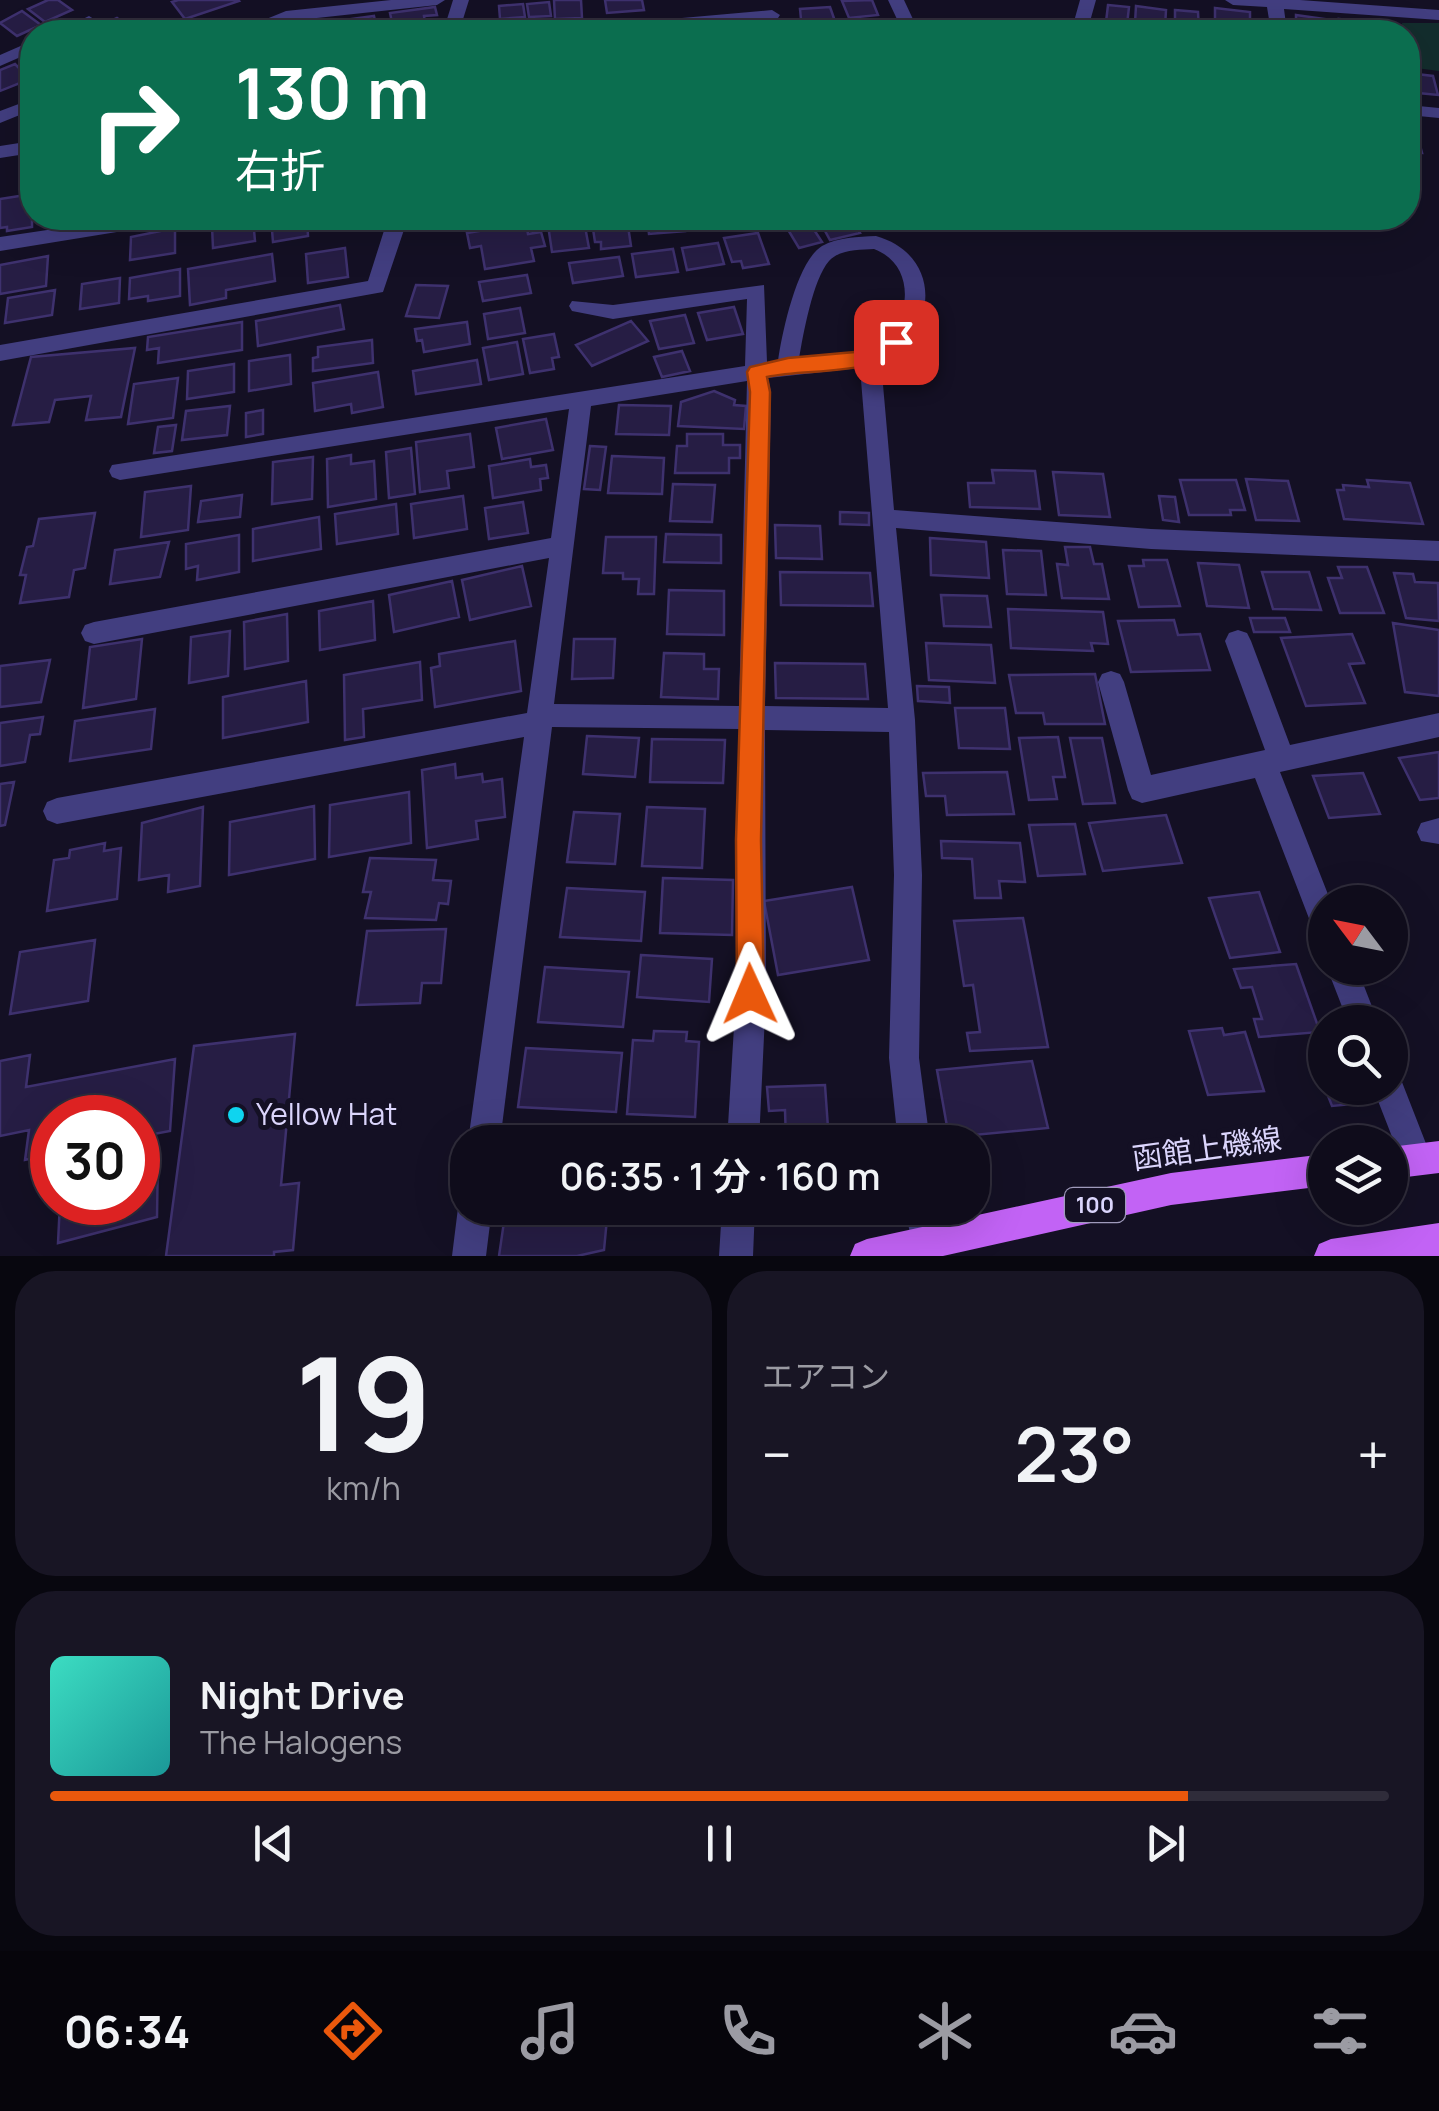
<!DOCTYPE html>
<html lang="ja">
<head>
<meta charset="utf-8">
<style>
  body { margin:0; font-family:Manrope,"Noto Sans JP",sans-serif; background:#181524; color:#f1f3f6; height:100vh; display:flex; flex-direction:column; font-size:38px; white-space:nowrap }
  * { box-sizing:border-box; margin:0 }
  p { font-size:32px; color:#9b9ba3 }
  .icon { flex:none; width:55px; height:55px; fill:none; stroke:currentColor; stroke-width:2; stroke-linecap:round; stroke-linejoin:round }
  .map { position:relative; height:1256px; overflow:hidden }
  .panel { display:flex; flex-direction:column; gap:15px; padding:15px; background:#08070f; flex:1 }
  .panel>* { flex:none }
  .banner { position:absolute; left:20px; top:20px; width:1400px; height:210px; border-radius:40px; box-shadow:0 10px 40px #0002,0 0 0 2px #2f2c3a; background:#0b6e4f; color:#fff; overflow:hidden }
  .needle { width:65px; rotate:302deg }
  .buttons { position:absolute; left:1308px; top:885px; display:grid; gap:20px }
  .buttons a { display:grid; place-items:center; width:100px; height:100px; border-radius:50%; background:#0f0c1b; box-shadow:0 10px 40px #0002,0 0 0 2px #2f2c3a; font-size:50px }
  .speed { position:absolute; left:30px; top:1095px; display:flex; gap:20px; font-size:50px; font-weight:700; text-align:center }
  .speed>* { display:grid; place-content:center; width:130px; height:130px; border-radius:50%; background:#0f0c1b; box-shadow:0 10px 40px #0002,0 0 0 2px #2f2c3a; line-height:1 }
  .speed .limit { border:15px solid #d22; background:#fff; color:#111 }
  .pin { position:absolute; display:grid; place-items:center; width:85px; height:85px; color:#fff; margin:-42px; border-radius:20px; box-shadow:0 5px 15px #0006 }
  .me { position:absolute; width:110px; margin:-55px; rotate:359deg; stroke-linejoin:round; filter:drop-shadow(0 0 8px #0008) }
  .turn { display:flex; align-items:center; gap:35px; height:210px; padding:0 50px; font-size:45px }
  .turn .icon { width:130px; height:130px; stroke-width:2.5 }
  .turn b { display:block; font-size:70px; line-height:85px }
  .big { font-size:75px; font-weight:600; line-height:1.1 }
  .panel .tile { flex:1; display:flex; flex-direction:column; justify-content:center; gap:15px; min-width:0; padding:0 35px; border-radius:40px; background:#181524 }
  .panel .dial { align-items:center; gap:0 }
  .dial b { font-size:130px; line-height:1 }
  .song { display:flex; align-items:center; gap:30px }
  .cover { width:120px; height:120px; border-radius:15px; background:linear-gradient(135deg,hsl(170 70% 55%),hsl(180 70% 35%)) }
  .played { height:10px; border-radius:5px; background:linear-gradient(90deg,#ea580c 85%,#2f2c3a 85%) }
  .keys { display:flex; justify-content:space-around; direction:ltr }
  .heat { display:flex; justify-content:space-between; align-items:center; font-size:55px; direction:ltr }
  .panel .tiles { flex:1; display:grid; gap:15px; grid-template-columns:1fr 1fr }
  .tile:last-child { grid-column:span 2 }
  .trip { position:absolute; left:450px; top:1125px; width:540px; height:100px; border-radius:40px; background:#0f0c1b; box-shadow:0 10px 40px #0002,0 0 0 2px #2f2c3a; font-weight:600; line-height:100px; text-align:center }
  .tab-bar { display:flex; height:160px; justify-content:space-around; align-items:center; background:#06050b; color:#9b9ba3 }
  .tab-bar .icon { width:70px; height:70px }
  .tab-bar .on { color:#ea580c }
  .tab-bar b { font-size:45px; color:#f1f3f6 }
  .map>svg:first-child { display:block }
  .green { fill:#132d2d }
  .building { fill:#261d44; stroke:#3e316e; stroke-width:2.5 }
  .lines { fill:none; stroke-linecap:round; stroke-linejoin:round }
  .minor { fill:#423e80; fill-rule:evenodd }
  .major { fill:#c263f5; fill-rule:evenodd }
  .route { fill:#ea580c; stroke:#983908; stroke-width:2.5 }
  .poi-dot { fill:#0fd4ef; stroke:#141024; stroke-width:4 }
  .labels { text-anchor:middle; stroke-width:10; stroke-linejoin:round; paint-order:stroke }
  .shield { fill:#141024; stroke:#9f9abb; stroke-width:2.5 }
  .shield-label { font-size:22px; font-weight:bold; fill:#dbd5fc }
  .near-poi-label { font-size:30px; fill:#dbd5fc; stroke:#141024; text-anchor:start }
  .near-street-label { font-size:30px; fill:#dbd5fc; stroke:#141024 }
</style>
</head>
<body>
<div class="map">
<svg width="1439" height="1256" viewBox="0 0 1439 1256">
  <rect width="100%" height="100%" fill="#141024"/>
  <path class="green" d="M1402,23H1439V71L1408,67V32H1403Z"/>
  <path class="building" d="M48,0H58L72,10L45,22L28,9Z
    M178,0H238L239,1L185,19L172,2Z
    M554,0H581L582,18L555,19Z
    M605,0H642L644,10L607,13Z
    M872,0L878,15L849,18L842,1Z
    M549,2L551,16L529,17L527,4Z
    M523,4L525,17L500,19L499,6Z
    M1108,5L1129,7L1127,25L1106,22Z
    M1136,6L1166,10L1165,27L1135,23Z
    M435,7L437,15L424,16L425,22L420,23L422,32H394L390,13Z
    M830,7L837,27L802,30L800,9Z
    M1215,8L1250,12V29L1215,25Z
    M1175,10L1198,12L1199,30L1175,28Z
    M22,11L41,25L17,36L0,23Z
    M1296,15L1325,19L1326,32H1296Z
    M374,16L377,30L387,29L388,32H347L344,20Z
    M117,18L133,29L87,32Z
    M1339,19L1369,22L1370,32H1341Z
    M879,22L882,32H854L851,24Z
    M15,64L30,79L0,91V70Z
    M1408,73L1433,76L1438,95L1408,92Z
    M1408,129L1416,130L1422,153L1408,152Z
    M32,194V227L7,231V227L0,228V199Z
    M271,218H307L308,236L273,242Z
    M647,218H683L685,231L649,234Z
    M832,218H851L860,233L830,240L819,220Z
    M253,219L255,241L213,248L212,226Z
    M451,219H492L491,227H449Z
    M584,221L589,248L552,252L548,225Z
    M809,222L822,242L799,248L787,228Z
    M526,223L528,234L541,232L545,246L531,248L534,261L485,269L481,246L470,248L467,233Z
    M628,226L631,246L601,249V242H595L593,229Z
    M175,228V253L130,260L131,237Z
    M758,233L769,264L743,268L741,261L732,262L724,238Z
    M718,243L724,264L687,270L682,248Z
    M345,248L348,277L308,283L306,254Z
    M673,249L678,272L636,277L632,254Z
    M272,254L275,281L226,290V298L190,305L188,269Z
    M48,256L46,286L0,294V265Z
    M619,257L623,276L573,283L569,263Z
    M180,269V296L148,301V296L129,299L130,278Z
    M527,275L531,293L483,301L479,282Z
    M120,278L119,303L80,309L82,284Z
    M416,285L448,286L439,318L406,316Z
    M55,290L52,315L5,323L8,298Z
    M340,305L344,329L258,346L256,321Z
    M734,307L743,334L707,340L698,313Z
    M520,308L525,333L488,339L484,314Z
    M685,315L694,343L659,349L650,321Z
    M631,321L648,341L592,366L576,345Z
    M242,322V350L158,363L159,348L147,350L148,337Z
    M467,322L470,344L424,352L422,340L417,341L415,329Z
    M554,334L559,357L552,358L554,369L530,373L523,339Z
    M372,340L373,363L313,371V358L318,357V347Z
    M517,342L523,374L489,380L483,348Z
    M135,348L121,417L86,420L91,396L55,400L49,422L13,425L31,357Z
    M682,351L690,371L662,377L654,357Z
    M290,355L291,384L249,391V361Z
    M477,360L481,384L416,394L413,371Z
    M234,364V392L187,399L188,371Z
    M378,372L383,407L352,413L351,404L315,411L313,383Z
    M178,378L173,418L128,424L134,384Z
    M714,391L735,400L734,405L746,406L744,429L678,426L681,402Z
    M619,405L671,406L669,435L616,434Z
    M230,406L227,435L182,440L186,411Z
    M263,410V434L246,437V413Z
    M546,419L553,450L502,459L496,428Z
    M176,425L172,451L154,453L158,427Z
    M470,434L474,467L447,471L449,488L420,492L416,442Z
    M687,434H723V445H740V458H729V473H675L677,446H687Z
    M590,446L606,447L600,490L584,489Z
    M411,448L415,494L389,498L386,452Z
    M351,455V464L374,461L376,499L328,507L327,459Z
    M612,456L664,458L662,494L608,493Z
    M313,457L312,499L272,504L273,462Z
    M530,459L531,467L546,465L548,478L540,479L541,490L493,498L489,466Z
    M992,470L1035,471L1040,509L970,507L968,483H994Z
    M1053,472L1103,474L1110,517L1059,515Z
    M1246,479L1288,481L1299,521L1256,520Z
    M1180,480H1236L1245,510H1230L1231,515H1189Z
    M1367,480L1410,483L1423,524L1344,519L1337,490H1344L1343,485L1369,487Z
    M673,484L715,485L712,522L670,521Z
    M191,486L188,530L141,537L145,492Z
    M242,495L240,517L198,522L201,501Z
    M463,496L467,529L414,538L411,504Z
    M1159,496L1175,497L1179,522L1163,520Z
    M523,502L528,533L489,539L485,508Z
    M396,504L398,534L337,544L335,514Z
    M840,512L869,513V525L840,524Z
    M95,513L85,568L74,570L69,597L20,603L26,575H20L27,547L33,546L39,519Z
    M319,517L321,549L253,561V529Z
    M775,525L820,526L822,559L776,558Z
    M666,534L721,535V563L664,562Z
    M239,535V572L197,580L198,566L186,569V544Z
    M606,537H656L654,594H638L639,579H623V573H603Z
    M930,538L986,542L989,578L931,575Z
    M169,542L160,577L110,584L115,550Z
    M1065,547H1090L1094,564H1102L1109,599L1062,598L1057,564L1068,565Z
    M1003,550L1041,551L1046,595L1007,594Z
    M1143,560H1167L1180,606L1139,607L1129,566H1144Z
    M1198,563L1239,565L1249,608L1207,606Z
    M522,566L531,606L470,620L462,580Z
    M1338,567H1367L1384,613H1340L1328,578H1342Z
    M780,572L870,573L873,606L781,605Z
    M1262,572H1309L1321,610L1273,609Z
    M1394,573L1413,574L1415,582L1438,583L1439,621L1406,618Z
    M452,581L459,617L394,632L389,595Z
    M669,590L724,591V635L667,634Z
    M941,595L987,596L991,627L944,626Z
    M373,601L375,640L320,650L319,611Z
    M1008,609L1103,612L1108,644L1091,643L1093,651L1011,648Z
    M287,614L288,661L245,669L244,622Z
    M1250,618H1285L1290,632H1254Z
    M1174,620L1178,635L1200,634L1210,670L1131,672L1118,621Z
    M1393,623L1439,630V696L1405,692Z
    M230,631L228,676L189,683L191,637Z
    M1352,634L1364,663L1349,664L1365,703L1306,706L1281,638Z
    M142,639L136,699L83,708L90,647Z
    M574,639H615L613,678L572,679Z
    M515,641L521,691L435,707L431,668L440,666L439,654Z
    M926,643L991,645L995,683L929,680Z
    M664,653L704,654V669H719L718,699L661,697Z
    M50,660L41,702L0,707V666Z
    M420,662L422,700L363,709L364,737L345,740L344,675Z
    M775,663L865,664L868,699L776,698Z
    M1095,674L1105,724H1045L1043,713H1016L1009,675Z
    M306,681L308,722L223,738V697Z
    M917,686L949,687L950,703L918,701Z
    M955,708H1005L1010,749L959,748Z
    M155,709L151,749L70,761L75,721Z
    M43,717L40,734L30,735L25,762L0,766V723Z
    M587,736L639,738L635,777L583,774Z
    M1058,737L1065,777H1053L1057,799L1029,800L1019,738Z
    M1070,738H1102L1115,803L1083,804Z
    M652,739L725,740L723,783L650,782Z
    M1439,752V798L1420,800L1399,758Z
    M455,764L456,778L482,774L483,782L502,779L505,817L476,821L478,839L427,848L422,770Z
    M1007,772L1014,814L947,815L945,796H926L923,773Z
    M1363,773L1380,814L1329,818L1313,776Z
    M14,782L5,825L0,826V784Z
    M409,792L411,843L329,857L330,805Z
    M314,806L315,859L229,875L230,822Z
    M203,807L200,886L168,892L169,875L139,880L142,823Z
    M647,807L705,809L702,868L642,866Z
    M574,812L620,814L615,864L567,862Z
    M1166,815L1182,863L1103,871L1089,823Z
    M1075,824L1085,874L1038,876L1029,825Z
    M941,841L1020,843L1025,882L999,881L1001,898H975L972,859L942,858Z
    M105,843L104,851L121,848L117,899L47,911L54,860L69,858L70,850Z
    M370,858L436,860L433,880L451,881L448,904L439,903L436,920L365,918L371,892H363Z
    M663,878L733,880L732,935L660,933Z
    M852,887L869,960L778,975L764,901Z
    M567,888L645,892L641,941L560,937Z
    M1259,892L1280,952L1230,958L1209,898Z
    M1023,918L1048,1047L970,1051L967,1033L980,1032L973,985L964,986L954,921Z
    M446,929L441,983H422L420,1003L357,1005L367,931Z
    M95,940L88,1001L10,1014L20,952Z
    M641,955L712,959L709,1002L637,997Z
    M1296,964L1320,1032L1259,1037L1254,1019H1262L1252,987L1241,988L1234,969Z
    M545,967L629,972L623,1027L538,1022Z
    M1222,1028L1224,1035L1245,1032L1264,1091L1208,1095L1189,1031Z
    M654,1031L687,1032L686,1041L699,1042L695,1117L627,1114L633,1040L653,1041Z
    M295,1034L281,1185L299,1183L293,1250L274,1252V1256H166L194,1046Z
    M1325,1043V1086L1311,1044Z
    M526,1048L622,1053L616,1112L518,1107Z
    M30,1055L26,1087L175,1059L170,1131L138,1137V1118H52V1154L25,1160L29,1130L0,1136V1061Z
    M1032,1061L1048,1128L973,1135L980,1171L972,1172V1142H941L940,1133L948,1132L937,1070Z
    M825,1085L829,1142H786L785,1110L769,1111L767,1087Z
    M1325,1088H1369L1374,1102L1332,1106Z
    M158,1152L157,1217L58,1243L60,1202H138V1157Z
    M506,1208H608L604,1250L577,1256H499Z"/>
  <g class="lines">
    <path class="minor" d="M391,0H445L437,5L289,21L256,32H234L286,11Z
      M453,0H469L459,32H443Z
      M888,0H904L919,32H903Z
      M1080,0H1096L1087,32H1071Z
      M1225,0H1300L1439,10V20L1284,9L1287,32H1271L1267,7L1233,5Z
      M772,10L780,15L778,18L631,32H572L580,27Z
      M89,16L97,21C86,32 71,33 56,32Z
      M32,41V52L0,66V55Z
      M32,99V110L0,123V111Z
      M1408,105L1439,108V118L1408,115Z
      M32,141V153L0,158V146Z
      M128,218H176L166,224L0,251V237Z
      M388,218H408L383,292L0,361V345L368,281Z
      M876,236C943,255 939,333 881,362L894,510L1151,529L1439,541V561L1151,549L896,528L915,720L922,875L919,1058L930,1142H898L889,1058L894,875L889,732L765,730L766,994L759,1142H727L736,994L739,729L552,727L500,1142H468L524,737L57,824L47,820L43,811L47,802L57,798L527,713L549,558L94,644L85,641L81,633L85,625L94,622L551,538L569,409L120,480L112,477L109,471L112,465L745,366L747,299L613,319L572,311L569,306L572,301L613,305L764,285L767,362L778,361C782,333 797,261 822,246C838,237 858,237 876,236ZM874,249C917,265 912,322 878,345C857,359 824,357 799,359C803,335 813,279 829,261C840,249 860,250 874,249ZM860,368L888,708L765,706L771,392L768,378ZM747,381L739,706L554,704L591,406Z
      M1238,630L1247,633L1251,641L1290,745L1439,713V737L1280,772L1331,902H1325V938L1315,934L1255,778L1142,803L1132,799L1128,790L1098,682L1102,674L1111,671L1120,674L1124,682L1151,775L1265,750L1225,641L1229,633Z
      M1439,818V844L1421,841L1417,832L1421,823Z
      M1327,968H1357L1378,1022H1348Z
      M1390,1073L1400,1077L1432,1159L1427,1170L1416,1175L1405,1170L1373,1088H1390Z
      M468,1195V1208H492L486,1256H452L458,1208Z
      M722,1208H755L753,1256H719Z
      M905,1208H938L943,1242L938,1254H914Z"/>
    <path class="major" d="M1439,1141V1173L1390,1179V1147Z
      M1325,1154V1186L1171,1205L943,1256H850L855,1244L867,1239L1171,1173Z
      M1439,1223V1256H1314L1319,1244L1331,1239Z"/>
  </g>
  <path class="route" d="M896,335L905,342C875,379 810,367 767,377L770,392L761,840L764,994L760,1003L750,1007L741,1003L737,994L736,840L750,392L747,372L750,367L788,358L866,351Z"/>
  <circle class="poi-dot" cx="236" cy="1115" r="10"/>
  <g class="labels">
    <rect class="shield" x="1065" y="1188" width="60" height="34" rx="8"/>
    <g class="shield-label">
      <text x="1095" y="1213">100</text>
    </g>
    <g class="near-poi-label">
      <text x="256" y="1125">Yellow Hat</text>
    </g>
    <g class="near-street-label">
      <text transform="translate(1207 1149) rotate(-8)" y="10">函館上磯線</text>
    </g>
  </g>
</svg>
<div class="buttons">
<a><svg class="needle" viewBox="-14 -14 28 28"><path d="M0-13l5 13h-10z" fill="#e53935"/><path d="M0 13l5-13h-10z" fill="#9b9ba3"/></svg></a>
<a><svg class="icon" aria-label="search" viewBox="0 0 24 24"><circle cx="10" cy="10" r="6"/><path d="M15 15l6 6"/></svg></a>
<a><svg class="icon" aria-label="layers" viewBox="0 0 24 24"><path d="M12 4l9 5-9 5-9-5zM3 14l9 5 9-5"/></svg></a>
</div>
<div class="speed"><div class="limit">30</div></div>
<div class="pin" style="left:896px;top:342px;background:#d93025"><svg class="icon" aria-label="arrive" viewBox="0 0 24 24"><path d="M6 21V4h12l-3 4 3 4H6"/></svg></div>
<svg class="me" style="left:750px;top:994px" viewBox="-20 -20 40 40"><path d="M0-17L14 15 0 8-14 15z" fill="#ea580c" stroke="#fff" stroke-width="4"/></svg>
<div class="trip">06:35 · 1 分 · 160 m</div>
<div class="banner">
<div class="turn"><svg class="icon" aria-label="right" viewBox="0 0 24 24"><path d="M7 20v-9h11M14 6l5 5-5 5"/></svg><div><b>130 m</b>右折</div></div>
</div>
</div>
<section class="panel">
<div class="tiles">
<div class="tile dial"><b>19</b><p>km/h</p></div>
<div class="tile"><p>エアコン</p>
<div class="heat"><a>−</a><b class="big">23°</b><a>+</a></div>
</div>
<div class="tile">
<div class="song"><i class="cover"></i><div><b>Night Drive</b><p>The Halogens</p></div></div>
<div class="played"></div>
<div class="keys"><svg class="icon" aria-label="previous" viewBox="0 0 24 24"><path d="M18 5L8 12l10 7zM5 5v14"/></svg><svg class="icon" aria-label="pause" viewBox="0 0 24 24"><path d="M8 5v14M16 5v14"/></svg><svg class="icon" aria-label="next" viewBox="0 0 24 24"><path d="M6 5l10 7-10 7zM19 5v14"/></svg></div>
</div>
</div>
</section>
<nav class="tab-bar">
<b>06:34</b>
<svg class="icon on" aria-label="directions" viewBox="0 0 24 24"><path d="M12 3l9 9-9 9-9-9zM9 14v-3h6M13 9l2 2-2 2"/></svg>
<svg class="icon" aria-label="music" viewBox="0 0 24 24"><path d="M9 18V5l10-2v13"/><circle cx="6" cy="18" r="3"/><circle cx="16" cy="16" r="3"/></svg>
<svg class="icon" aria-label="phone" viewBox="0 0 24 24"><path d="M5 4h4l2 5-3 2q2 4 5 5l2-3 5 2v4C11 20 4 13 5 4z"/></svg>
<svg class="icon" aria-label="climate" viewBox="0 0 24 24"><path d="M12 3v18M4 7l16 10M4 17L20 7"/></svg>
<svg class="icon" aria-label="car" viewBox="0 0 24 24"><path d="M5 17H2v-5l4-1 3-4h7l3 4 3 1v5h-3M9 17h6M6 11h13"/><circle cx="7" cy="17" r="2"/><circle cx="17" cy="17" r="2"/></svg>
<svg class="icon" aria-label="filters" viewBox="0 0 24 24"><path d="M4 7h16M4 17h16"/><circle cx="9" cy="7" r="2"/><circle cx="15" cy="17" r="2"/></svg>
</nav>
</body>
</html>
